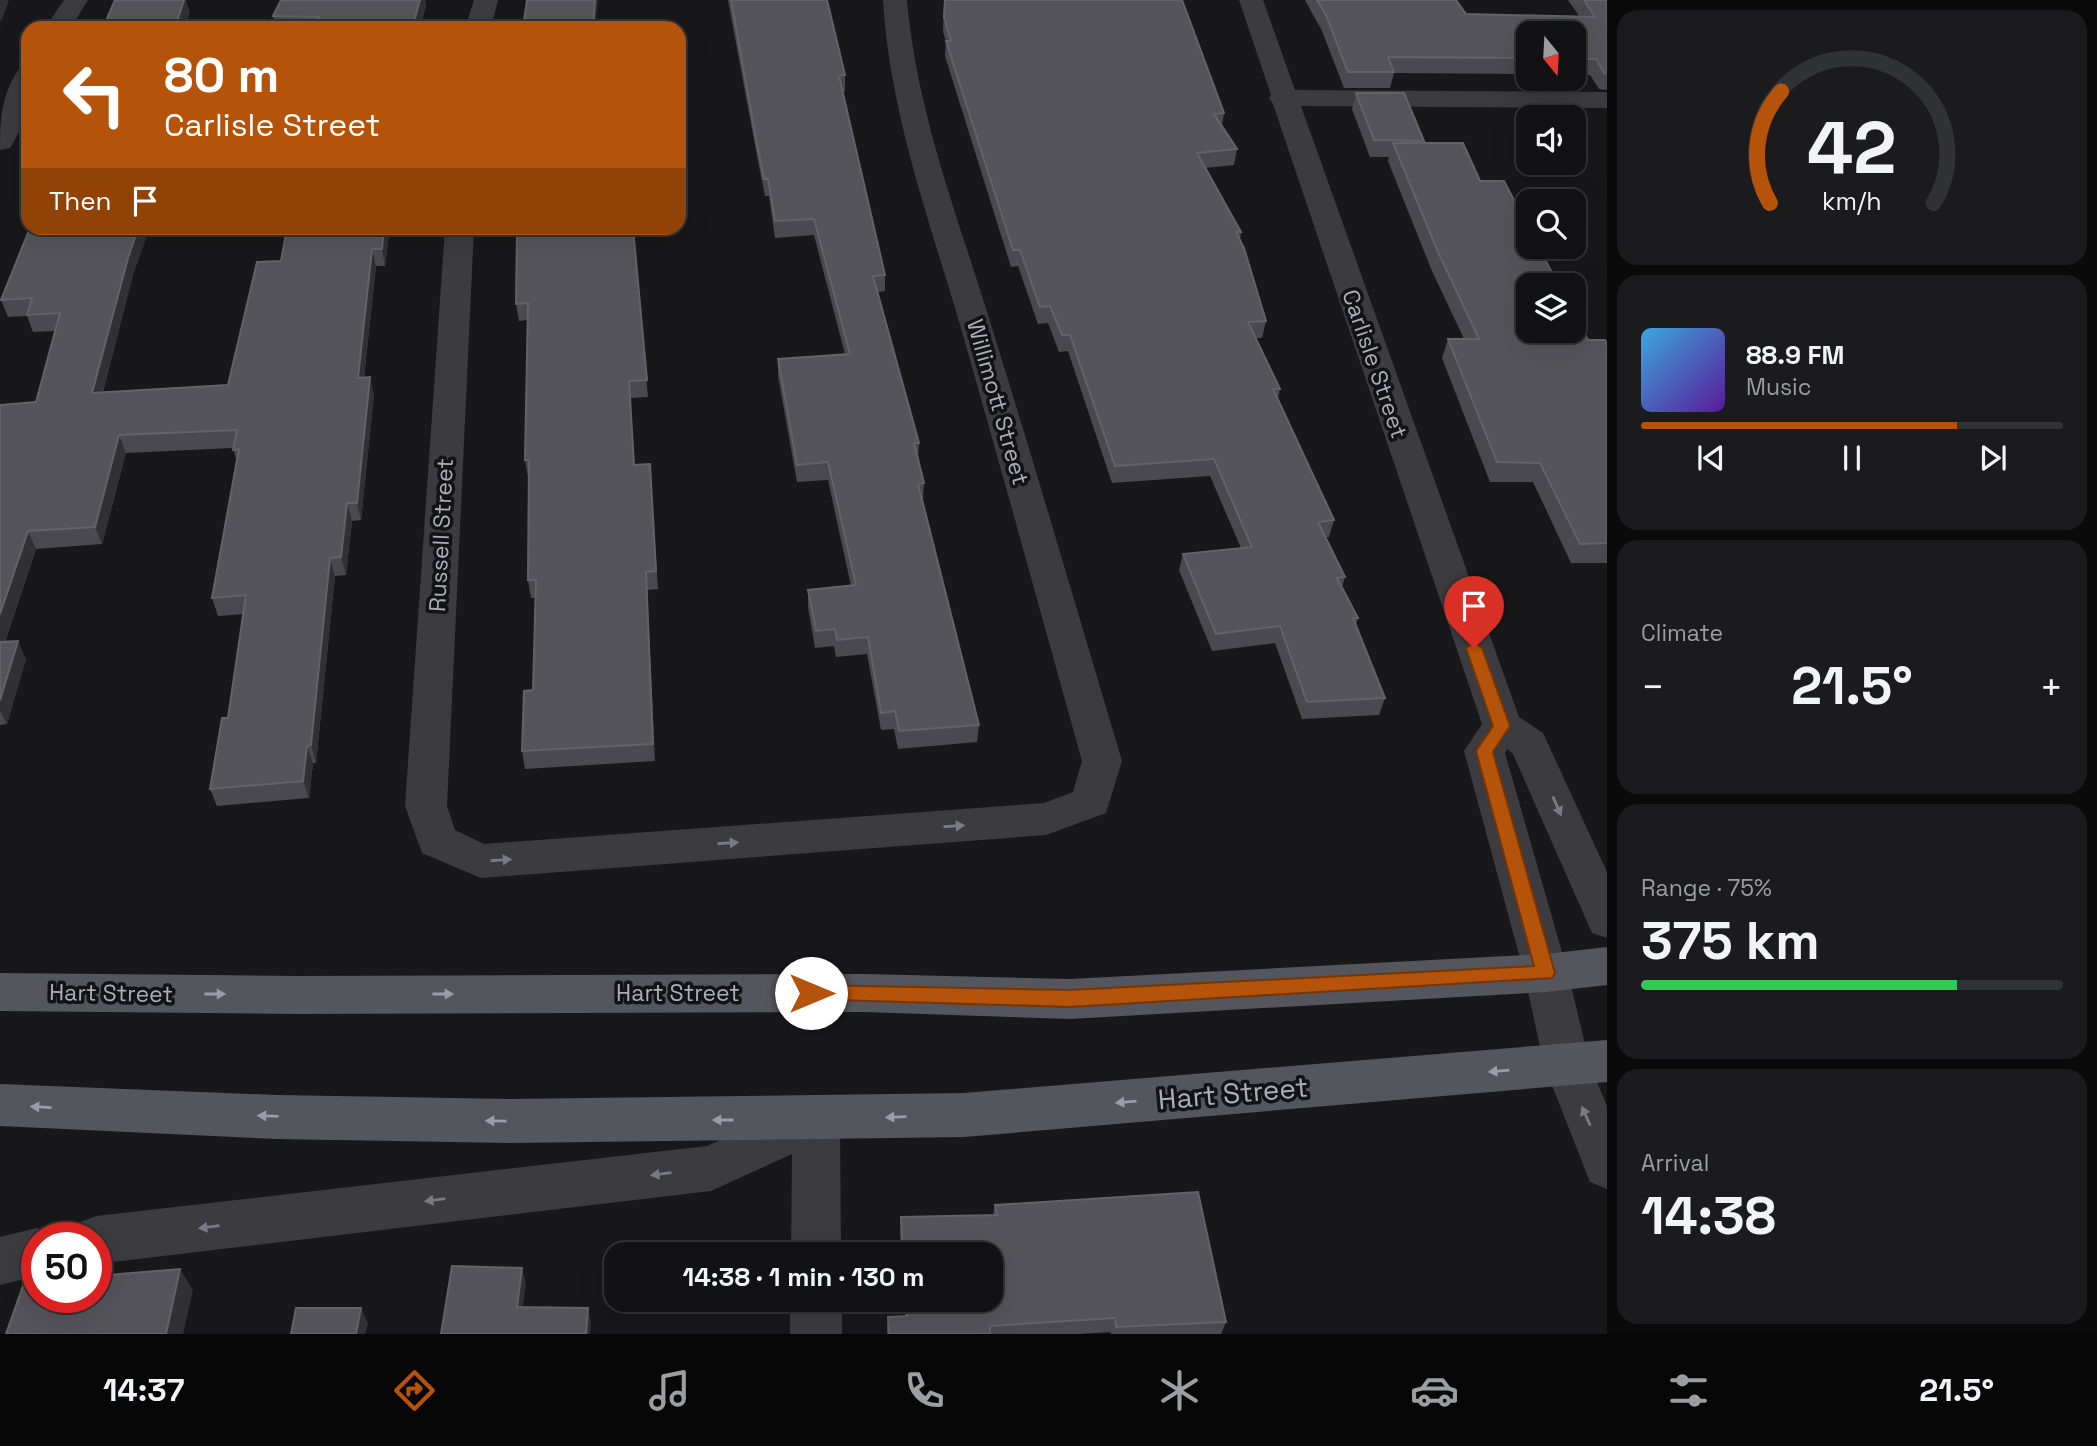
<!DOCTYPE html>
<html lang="en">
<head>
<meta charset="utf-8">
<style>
  body { margin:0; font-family:"Space Grotesk",sans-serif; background:#1b1b1d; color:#f1f3f6; height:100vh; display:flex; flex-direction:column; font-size:26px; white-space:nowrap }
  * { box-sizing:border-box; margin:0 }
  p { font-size:23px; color:#9c9ea0 }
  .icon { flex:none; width:38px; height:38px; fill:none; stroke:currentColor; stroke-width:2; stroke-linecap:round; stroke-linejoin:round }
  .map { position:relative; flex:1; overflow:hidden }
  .details { display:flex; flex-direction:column; gap:10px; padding:10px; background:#0a0a0b; width:490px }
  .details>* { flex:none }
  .guide { position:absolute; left:21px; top:21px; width:665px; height:214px; border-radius:21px; box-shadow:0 7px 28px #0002,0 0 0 2px #313234; background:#b45309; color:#fff; overflow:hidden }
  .needle { width:46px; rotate:162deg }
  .buttons { position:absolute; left:1516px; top:21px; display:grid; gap:14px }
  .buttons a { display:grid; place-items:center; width:70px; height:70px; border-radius:14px; background:#121214; box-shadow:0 7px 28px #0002,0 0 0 2px #313234; font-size:35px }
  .speed { position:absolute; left:21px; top:1222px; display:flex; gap:14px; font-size:35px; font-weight:700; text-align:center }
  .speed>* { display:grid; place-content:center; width:91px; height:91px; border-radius:50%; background:#121214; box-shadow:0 7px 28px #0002,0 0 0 2px #313234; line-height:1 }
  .speed .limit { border:10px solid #d22; background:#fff; color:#111 }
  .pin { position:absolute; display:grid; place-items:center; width:60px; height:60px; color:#fff; margin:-72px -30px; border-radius:50% 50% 50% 0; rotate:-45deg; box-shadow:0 0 7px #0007 }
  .pin .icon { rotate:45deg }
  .me { position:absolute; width:77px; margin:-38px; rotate:90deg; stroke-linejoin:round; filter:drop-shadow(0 0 5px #0008) }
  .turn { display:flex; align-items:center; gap:24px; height:147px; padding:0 28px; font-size:32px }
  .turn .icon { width:91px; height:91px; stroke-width:2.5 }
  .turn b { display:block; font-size:49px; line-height:60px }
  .then { display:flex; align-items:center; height:66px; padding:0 28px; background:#0003; gap:14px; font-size:26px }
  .big { font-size:52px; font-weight:800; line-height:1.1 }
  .details .widget { flex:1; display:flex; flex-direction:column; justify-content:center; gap:10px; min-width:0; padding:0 24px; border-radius:21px; background:#1b1b1d }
  .details .dial { align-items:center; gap:0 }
  .dial svg { height:182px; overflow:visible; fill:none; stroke:#313234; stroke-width:7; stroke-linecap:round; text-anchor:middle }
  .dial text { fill:#f1f3f6; stroke:none }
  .song { display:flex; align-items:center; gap:21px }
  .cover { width:84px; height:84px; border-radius:10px; background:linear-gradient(135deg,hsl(200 70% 55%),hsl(270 70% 35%)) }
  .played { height:7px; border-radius:4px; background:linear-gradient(90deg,#b45309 75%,#313234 75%) }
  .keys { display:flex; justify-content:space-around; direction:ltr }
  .heat { display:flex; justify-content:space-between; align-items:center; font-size:38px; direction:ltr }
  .charge { height:10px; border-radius:5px; background:linear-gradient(90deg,#34c759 75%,#313234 0) }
  .trip { position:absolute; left:604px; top:1242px; width:399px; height:70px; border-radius:21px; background:#121214; box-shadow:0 7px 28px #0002,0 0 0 2px #313234; font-weight:800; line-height:70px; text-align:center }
  .tab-bar { display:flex; height:112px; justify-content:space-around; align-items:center; background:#070708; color:#9c9ea0 }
  .tab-bar .icon { width:49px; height:49px }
  .tab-bar .selected { color:#b45309 }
  .tab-bar b { font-size:32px; color:#f1f3f6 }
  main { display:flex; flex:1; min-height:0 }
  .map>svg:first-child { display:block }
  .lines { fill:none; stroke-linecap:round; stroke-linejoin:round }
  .minor { fill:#3b3b40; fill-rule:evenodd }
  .major { fill:#55565d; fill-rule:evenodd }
  .wall { fill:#49494f }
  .shaded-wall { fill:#313135 }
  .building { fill:#54545a; stroke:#626269; stroke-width:2 }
  .oneway { fill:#797a83 }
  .oneway2 { fill:#9a9ca7 }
  .route { fill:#b45309; stroke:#753606; stroke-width:2 }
  .labels { text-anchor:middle; stroke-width:7; stroke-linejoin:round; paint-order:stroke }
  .street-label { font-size:23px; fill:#abadb9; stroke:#131315 }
  .near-street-label { font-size:28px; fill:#abadb9; stroke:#131315 }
</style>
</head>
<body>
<main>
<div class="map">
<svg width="1607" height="1334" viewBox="0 0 1607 1334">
  <rect width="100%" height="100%" fill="#18181a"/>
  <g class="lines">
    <path class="minor" d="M64,0H88L71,28H45Z
      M474,0H498L491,28H465Z
      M883,0H907C917,115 959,219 992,328C1037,472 1079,617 1122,761L1106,813L1046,835L481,878L422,853L405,806L445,228H474L447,806L455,830L484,844L1044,803L1073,792L1082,761C1042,617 1002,472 961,328C929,219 890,114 883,0Z
      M1239,0H1263L1295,90L1607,92V108L1301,106L1519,717L1543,733L1607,872V938L1592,933L1513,754L1507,749L1505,753L1568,973L1590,1065L1607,1106V1189L1590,1182L1544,1065L1524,973L1464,751L1482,724L1273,104L1269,98L1271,95Z
      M28,67C28,97 27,123 10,148L0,150C0,120 1,95 19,69Z
      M816,1097L833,1104L840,1119L841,1255H791L792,1154L711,1191L96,1264V1237H72L78,1223L96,1216L707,1146Z
      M37,1228L56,1237H37V1276L0,1285V1237Z
      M790,1300H842V1334H790Z"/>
    <path class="major" d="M1607,947V985L1546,992L1070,1019L865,1012L297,1014L0,1011V973L297,976L865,974L1070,979L1546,954Z
      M1607,1040V1082L964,1137L510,1143L277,1139L0,1126V1084L277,1095L510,1099L964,1093Z"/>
  </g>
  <path class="wall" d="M281,0H425L426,6L420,28H276L273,16Z
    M728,0H827L845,75V91L843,92L885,275V291L878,292L919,443L918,458L924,483L923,500L979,725L977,742L898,749L894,729L881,730L867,654L836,657L834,646L815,648L808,607V590L851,586L828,480L797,482L778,376V359L845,354L814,235L775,238L769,196H765L758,161Z
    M944,0L1224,113L1222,126L1237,149L1234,165L1205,168L1241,232L1240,240L1266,321L1262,338H1256L1280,389L1278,398L1334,520L1329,537H1325L1345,577L1342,587L1358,618L1356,626L1385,698L1379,715L1302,719L1275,643L1212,651L1179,570L1183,554L1241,548L1210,476L1112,483L1068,351L1059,352L1048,323L1038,324L1018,266L1011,267L945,56L946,41L943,32Z
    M1305,0H1456L1466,14L1579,16L1568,0H1607V90L1599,89L1590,75H1573V33H1528V74L1394,73L1390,88H1344L1322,31Z
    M1356,93L1424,141L1423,143L1480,181L1588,340L1607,344V563H1571L1533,482H1490L1442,358L1448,339H1464L1432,271L1388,161L1389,157H1370L1352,109Z
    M287,228H390L385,266H376L364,378L374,395L361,520L352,521L346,575L335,576L316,763H313L309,798L217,806L210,789L228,718L244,614L218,616L212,598L237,462L233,448L126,453L102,544L36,549L5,642L26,659L7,724L0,725V405L36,402L55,331L33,332L27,316L8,317L1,300L133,275L103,392L228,385L281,261Z
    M633,228L648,397L630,398L634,465L650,464L658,589L647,590L655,761L525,769L522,751L533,690L535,598H531L528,580L529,477H528L525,460L528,320L519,321L516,304L522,232Z
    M995,1205L1226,1322L1221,1334H1111L1110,1332L1080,1334H887L888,1317L905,1316L904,1300H990V1255H901L900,1232L901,1217L993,1215Z"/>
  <path class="shaded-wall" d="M0,0H9L1,22L0,20Z
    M184,0H186L190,13L184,28H175Z
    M420,0H425L426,6L420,28H412Z
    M595,0H598L595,28H593Z
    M138,228H150L133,275L98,410L92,393L128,258Z
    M384,228H390L385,266L382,249Z
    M372,249L376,266L362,395L358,378Z
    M370,377L374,395L361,520L357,503Z
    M119,435L126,453L102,544L95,527Z
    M347,503L352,521L346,575L341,557Z
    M28,531L36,549L0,657V614Z
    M330,558L335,576L316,763L311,745Z
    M646,572L647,590L655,761L653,744Z
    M18,641L26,659L7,724L0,711V700Z
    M307,746L313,763L309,798L303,781Z
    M522,1268L526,1283L521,1321L517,1307Z
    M180,1269L193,1290L183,1334H166Z
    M361,1308L368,1323L365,1334H356Z
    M588,1308L591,1322L590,1334H586Z"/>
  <path class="building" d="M115,0H184L175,28H103Z
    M281,0H420L412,28H317L319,17L273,16Z
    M527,0H595L593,28H523Z
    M731,0H827L845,75L839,76L885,275L873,276L919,443H914L924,483L918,484L979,725L899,731L895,711L881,713L868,637L837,640L835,629L816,631L808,590L856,585L828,462L797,465L778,359L850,354L814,219L775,221L768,179H764L757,145Z
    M945,0H1182L1224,113L1214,114L1237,149L1197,153L1241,232H1236L1244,248L1266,321L1248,322L1280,389H1273L1334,520L1318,522L1345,577L1337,578L1358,618H1353L1385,698L1307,702L1280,626L1216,634L1183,554L1252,547L1214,459L1115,466L1070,335H1062L1050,306L1040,307L1020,250H1013L946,41H951L944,17Z
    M1317,0H1456L1466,14L1595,17L1584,0H1607V74L1604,73L1596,59H1573V33H1528V58L1388,57L1394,72H1348L1326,15Z
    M1356,93H1404L1424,141L1374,140Z
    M1393,143H1463L1480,181H1504L1528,227V247H1538L1559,285H1528V331H1573V312L1588,340H1605L1607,344V543L1580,544L1540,463L1497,462L1448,339H1479L1438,252Z
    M30,228H138L128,258L92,393L228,385L257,262L281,261L287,228H384L382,249H372L358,378L370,377L357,503H347L341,557L330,558L311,745L307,746L303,781L210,789L222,718H228L246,595L212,598L239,449L233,450L237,430L119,435L95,527L28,531L0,614V405L36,402L60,313L27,315L32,298L1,300Z
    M523,228H633L647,380L629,381L634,465L650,464L656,571L646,572L653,744L522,751L524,691L533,690L536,580H528L529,460H525L528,303L516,304L517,232H522Z
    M18,641L0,700V642Z
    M1198,1192L1226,1322L1116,1327L1115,1318L990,1326V1334H889L888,1317L907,1316L906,1300H990V1255H903L901,1217L997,1215L995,1205Z
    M452,1266L522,1268L517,1307L588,1308L586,1334H441Z
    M180,1269L166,1334H6L24,1283L37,1281V1297H96V1276Z
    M296,1308H361L356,1334H291Z"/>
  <defs><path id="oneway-solid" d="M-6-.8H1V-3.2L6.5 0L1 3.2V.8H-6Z" transform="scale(1.75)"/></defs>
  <g class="oneway">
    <use href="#oneway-solid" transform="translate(1557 806) rotate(66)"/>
    <use href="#oneway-solid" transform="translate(954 826) rotate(-4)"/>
    <use href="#oneway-solid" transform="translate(728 843) rotate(-4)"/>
    <use href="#oneway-solid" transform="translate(501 860) rotate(-4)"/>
    <use href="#oneway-solid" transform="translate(1586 1116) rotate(-114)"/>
    <use href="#oneway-solid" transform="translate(661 1174) rotate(173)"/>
    <use href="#oneway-solid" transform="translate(435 1200) rotate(173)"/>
    <use href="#oneway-solid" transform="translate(209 1227) rotate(173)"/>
  </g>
  <g class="oneway2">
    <use href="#oneway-solid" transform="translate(215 994)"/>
    <use href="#oneway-solid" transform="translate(443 994)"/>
    <use href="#oneway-solid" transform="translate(1499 1071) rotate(175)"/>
    <use href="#oneway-solid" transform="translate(1126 1102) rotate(175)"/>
    <use href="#oneway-solid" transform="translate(41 1107) rotate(-177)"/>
    <use href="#oneway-solid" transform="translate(268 1116) rotate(-178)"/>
    <use href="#oneway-solid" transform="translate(896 1117) rotate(178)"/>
    <use href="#oneway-solid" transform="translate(723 1120) rotate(180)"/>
    <use href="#oneway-solid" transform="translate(496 1121) rotate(-179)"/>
  </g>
  <path class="route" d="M1474,642L1482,648L1510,726L1493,752L1555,973L1552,978L1070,1007L805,999L802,993L805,987L811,985L1070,990L1534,966L1476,751L1493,726L1466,648Z"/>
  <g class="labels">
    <g class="street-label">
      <text transform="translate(1375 364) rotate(71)" y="8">Carlisle Street</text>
      <text transform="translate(998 402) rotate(74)" y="8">Willimott Street</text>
      <text transform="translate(441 535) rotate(-87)" y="8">Russell Street</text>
      <text transform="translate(111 993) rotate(1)" y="8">Hart Street</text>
      <text x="678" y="1001">Hart Street</text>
    </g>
    <g class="near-street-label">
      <text transform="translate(1233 1093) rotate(-5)" y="10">Hart Street</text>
    </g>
  </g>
</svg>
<div class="buttons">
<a><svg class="needle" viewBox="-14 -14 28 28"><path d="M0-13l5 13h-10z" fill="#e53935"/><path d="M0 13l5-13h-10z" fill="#9c9ea0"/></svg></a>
<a><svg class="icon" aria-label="sound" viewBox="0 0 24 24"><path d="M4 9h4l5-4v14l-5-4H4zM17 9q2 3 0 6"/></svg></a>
<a><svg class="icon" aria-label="search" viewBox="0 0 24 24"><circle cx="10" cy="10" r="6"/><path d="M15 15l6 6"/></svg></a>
<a><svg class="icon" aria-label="layers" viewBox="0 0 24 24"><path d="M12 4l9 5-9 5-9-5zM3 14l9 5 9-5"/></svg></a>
</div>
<div class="speed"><div class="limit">50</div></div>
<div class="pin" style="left:1474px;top:648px;background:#d93025"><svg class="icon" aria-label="arrive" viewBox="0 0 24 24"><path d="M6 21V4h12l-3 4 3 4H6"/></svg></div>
<svg class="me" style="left:811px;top:993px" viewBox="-20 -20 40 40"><circle r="19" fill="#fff"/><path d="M0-13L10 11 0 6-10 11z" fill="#b45309"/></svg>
<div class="trip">14:38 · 1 min · 130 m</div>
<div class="guide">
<div class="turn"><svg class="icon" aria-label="left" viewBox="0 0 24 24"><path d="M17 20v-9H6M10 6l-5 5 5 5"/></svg><div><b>80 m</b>Carlisle Street</div></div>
<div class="then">Then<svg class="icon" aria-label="arrive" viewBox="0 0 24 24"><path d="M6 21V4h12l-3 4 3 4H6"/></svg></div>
</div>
</div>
<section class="details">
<div class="widget dial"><svg viewBox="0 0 100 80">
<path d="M14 69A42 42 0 1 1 86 69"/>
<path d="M14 69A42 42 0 0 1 19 20" stroke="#b45309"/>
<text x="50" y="56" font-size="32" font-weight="700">42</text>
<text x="50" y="72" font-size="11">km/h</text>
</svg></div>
<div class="widget">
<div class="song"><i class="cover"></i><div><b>88.9 FM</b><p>Music</p></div></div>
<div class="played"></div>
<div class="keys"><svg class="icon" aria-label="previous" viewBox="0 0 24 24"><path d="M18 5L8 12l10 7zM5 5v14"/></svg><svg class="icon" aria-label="pause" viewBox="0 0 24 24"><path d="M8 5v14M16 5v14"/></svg><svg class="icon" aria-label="next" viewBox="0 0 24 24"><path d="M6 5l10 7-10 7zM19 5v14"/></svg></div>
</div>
<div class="widget"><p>Climate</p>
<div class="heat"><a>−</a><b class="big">21.5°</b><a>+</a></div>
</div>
<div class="widget"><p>Range · 75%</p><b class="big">375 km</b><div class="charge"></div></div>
<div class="widget"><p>Arrival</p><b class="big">14:38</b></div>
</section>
</main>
<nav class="tab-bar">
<b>14:37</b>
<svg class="icon selected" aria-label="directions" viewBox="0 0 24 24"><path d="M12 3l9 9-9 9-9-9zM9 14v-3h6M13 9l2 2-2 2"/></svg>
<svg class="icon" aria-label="music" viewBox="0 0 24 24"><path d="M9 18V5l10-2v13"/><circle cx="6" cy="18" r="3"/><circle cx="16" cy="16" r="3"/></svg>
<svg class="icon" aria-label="phone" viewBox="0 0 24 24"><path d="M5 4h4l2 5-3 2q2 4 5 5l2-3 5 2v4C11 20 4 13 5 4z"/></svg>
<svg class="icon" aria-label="climate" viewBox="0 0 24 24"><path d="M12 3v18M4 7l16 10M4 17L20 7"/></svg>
<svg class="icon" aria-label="car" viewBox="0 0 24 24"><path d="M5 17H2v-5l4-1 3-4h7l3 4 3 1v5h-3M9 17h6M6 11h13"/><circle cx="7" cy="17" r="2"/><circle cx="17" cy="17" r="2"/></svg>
<svg class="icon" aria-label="filters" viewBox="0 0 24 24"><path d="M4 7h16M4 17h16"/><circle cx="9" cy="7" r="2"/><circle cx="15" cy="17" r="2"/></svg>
<b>21.5°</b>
</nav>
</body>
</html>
